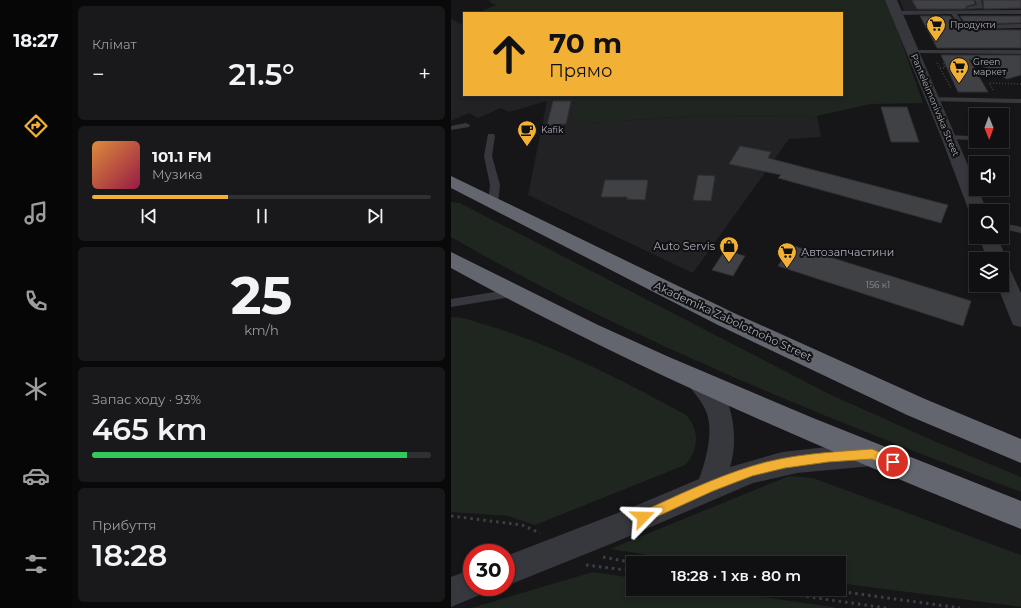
<!DOCTYPE html>
<html lang="uk">
<head>
<meta charset="utf-8">
<style>
  body { margin:0; font-family:Montserrat,sans-serif; background:#19191b; color:#f1f3f6; height:100vh; display:flex; flex-direction:column; font-size:15px; white-space:nowrap }
  * { box-sizing:border-box; margin:0 }
  p { font-size:13px; color:#9c9d9f }
  .icon { flex:none; width:22px; height:22px; fill:none; stroke:currentColor; stroke-width:2; stroke-linecap:round; stroke-linejoin:round }
  .map { position:relative; flex:1; overflow:hidden }
  .drawer { display:flex; flex-direction:column; gap:6px; padding:6px; background:#09090a; width:379px }
  .drawer>* { flex:none }
  .guide { position:absolute; left:12px; top:12px; width:380px; height:84px; border-radius:0px; box-shadow:0 2px 6px #0003,0 0 0 1px #303032; background:#f2b134; color:#111; overflow:hidden }
  .needle { width:26px; rotate:179deg }
  .tools { position:absolute; left:518px; top:108px; display:grid; gap:8px }
  .tools a { display:grid; place-items:center; width:40px; height:40px; border-radius:0px; background:#101012; box-shadow:0 2px 6px #0003,0 0 0 1px #303032; font-size:20px }
  .speed { position:absolute; left:12px; top:544px; display:flex; gap:8px; font-size:20px; font-weight:700; text-align:center }
  .speed>* { display:grid; place-content:center; width:52px; height:52px; border-radius:50%; background:#101012; box-shadow:0 2px 6px #0003,0 0 0 1px #303032; line-height:1 }
  .speed .limit { border:6px solid #d22; background:#fff; color:#111 }
  .pin { position:absolute; display:grid; place-items:center; width:34px; height:34px; color:#fff; margin:-17px; border:2px solid #fff; border-radius:50%; box-shadow:0 1px 4px #0007 }
  .me { position:absolute; width:44px; margin:-22px; rotate:68deg; stroke-linejoin:round; filter:drop-shadow(0 0 3px #0008) }
  .turn { display:flex; align-items:center; gap:14px; height:84px; padding:0 20px; font-size:18px }
  .turn .icon { width:52px; height:52px; stroke-width:2.5 }
  .turn b { display:block; font-size:28px; line-height:34px }
  .big { font-size:30px; font-weight:600; line-height:1.1 }
  .drawer .card { flex:1; display:flex; flex-direction:column; justify-content:center; gap:6px; min-width:0; padding:0 14px; border-radius:6px; background:#19191b }
  .drawer .dial { align-items:center; gap:0 }
  .dial b { font-size:52px; line-height:1 }
  .song { display:flex; align-items:center; gap:12px }
  .cover { width:48px; height:48px; border-radius:6px; background:linear-gradient(135deg,hsl(30 70% 55%),hsl(340 70% 35%)) }
  .played { height:4px; border-radius:2px; background:linear-gradient(90deg,#f2b134 40%,#303032 40%) }
  .keys { display:flex; justify-content:space-around; direction:ltr }
  .heat { display:flex; justify-content:space-between; align-items:center; font-size:22px; direction:ltr }
  .charge { height:6px; border-radius:3px; background:linear-gradient(90deg,#34c759 93%,#303032 0) }
  .trip { position:absolute; left:175px; top:556px; width:220px; height:40px; border-radius:0px; background:#101012; box-shadow:0 2px 6px #0003,0 0 0 1px #303032; font-weight:600; line-height:40px; text-align:center }
  main { display:flex; flex:1; min-height:0 }
  .tab-bar { display:flex; flex-direction:column; width:72px; justify-content:space-around; align-items:center; background:#060607; color:#9c9d9f }
  .tab-bar .icon { width:28px; height:28px }
  .tab-bar .on { color:#f2b134 }
  .tab-bar b { font-size:18px; color:#f1f3f6 }
  .map>svg:first-child { display:block }
  .built { fill:#222225 }
  .green { fill:#1e261f }
  .building { fill:#404145; stroke:#303034 }
  .lines { fill:none; stroke-linecap:round; stroke-linejoin:round }
  .path-far1 { stroke:#3d3f44; stroke-width:1.5; stroke-dasharray:1 2; stroke-linecap:butt }
  .path { stroke:#3d3f44; stroke-width:3; stroke-dasharray:2.5 4; stroke-linecap:butt }
  .lane { fill:#37383d; fill-rule:evenodd }
  .street { fill:#37383d; fill-rule:evenodd }
  .highway { fill:#63666e; fill-rule:evenodd }
  .route { fill:#f2b134; stroke:#9d7322 }
  .labels { text-anchor:middle; stroke-width:4; stroke-linejoin:round; paint-order:stroke }
  .far-poi-label { font-size:9px; fill:#a8adb8; stroke:#111113; text-anchor:start }
  .far-street-label { font-size:9px; fill:#a8adb8; stroke:#111113 }
  .number-label { font-size:9px; fill:#8e929b }
  .poi-label { font-size:11px; fill:#a8adb8; stroke:#111113; text-anchor:end }
  .street-label { font-size:11px; fill:#a8adb8; stroke:#111113 }
</style>
</head>
<body>
<main>
<nav class="tab-bar">
<b>18:27</b>
<svg class="icon on" aria-label="directions" viewBox="0 0 24 24"><path d="M12 3l9 9-9 9-9-9zM9 14v-3h6M13 9l2 2-2 2"/></svg>
<svg class="icon" aria-label="music" viewBox="0 0 24 24"><path d="M9 18V5l10-2v13"/><circle cx="6" cy="18" r="3"/><circle cx="16" cy="16" r="3"/></svg>
<svg class="icon" aria-label="phone" viewBox="0 0 24 24"><path d="M5 4h4l2 5-3 2q2 4 5 5l2-3 5 2v4C11 20 4 13 5 4z"/></svg>
<svg class="icon" aria-label="climate" viewBox="0 0 24 24"><path d="M12 3v18M4 7l16 10M4 17L20 7"/></svg>
<svg class="icon" aria-label="car" viewBox="0 0 24 24"><path d="M5 17H2v-5l4-1 3-4h7l3 4 3 1v5h-3M9 17h6M6 11h13"/><circle cx="7" cy="17" r="2"/><circle cx="17" cy="17" r="2"/></svg>
<svg class="icon" aria-label="filters" viewBox="0 0 24 24"><path d="M4 7h16M4 17h16"/><circle cx="9" cy="7" r="2"/><circle cx="15" cy="17" r="2"/></svg>
</nav>
<section class="drawer">
<div class="card"><p>Клімат</p>
<div class="heat"><a>−</a><b class="big">21.5°</b><a>+</a></div>
</div>
<div class="card">
<div class="song"><i class="cover"></i><div><b>101.1 FM</b><p>Музика</p></div></div>
<div class="played"></div>
<div class="keys"><svg class="icon" aria-label="previous" viewBox="0 0 24 24"><path d="M18 5L8 12l10 7zM5 5v14"/></svg><svg class="icon" aria-label="pause" viewBox="0 0 24 24"><path d="M8 5v14M16 5v14"/></svg><svg class="icon" aria-label="next" viewBox="0 0 24 24"><path d="M6 5l10 7-10 7zM19 5v14"/></svg></div>
</div>
<div class="card dial"><b>25</b><p>km/h</p></div>
<div class="card"><p>Запас ходу · 93%</p><b class="big">465 km</b><div class="charge"></div></div>
<div class="card"><p>Прибуття</p><b class="big">18:28</b></div>
</section>
<div class="map">
<svg width="570" height="608" viewBox="0 0 570 608">
  <rect width="100%" height="100%" fill="#161618"/>
  <path class="built" d="M449,0H570V9L453,11Z
    M0,19L13,25V95H98L97,100H125L138,123L251,115L366,116L370,137L338,139L242,273L77,195L96,101L58,112L50,108L27,118L18,113L0,121Z"/>
  <path class="green" d="M40,0H436L472,103L420,104L366,116L251,115L138,123L121,116L125,100H96L98,95H391V13H26L45,5L38,2Z
    M0,202L9,203L378,394L483,441L570,477V492C375,418 181,341 0,237Z
    M0,317C11,316 25,322 35,325C105,346 171,380 235,415C249,430 248,450 234,465L84,525L57,516L0,512Z
    M338,476L362,478L570,555V607L388,583V563H249L159,549Z
    M142,572L182,578V589H257L388,608H20Z"/>
  <path class="building" d="M461,0H523L524,4L516,6L514,9H466Z
    M532,0H570V8L533,9Z
    M469,16H499L507,26L519,30H570V48H486Z
    M509,16H570V23L520,24L513,22Z
    M490,55H570V75L556,79L518,59L537,92H507Z
    M102,101H120L115,124L96,125Z
    M430,107H456L468,142H440Z
    M289,146L320,152L317,158L497,205L490,223L327,178L330,175L278,164Z
    M247,175L264,176L260,201L242,200Z
    M154,180H197L194,200L176,199V197H150Z
    M340,245L520,301L512,326L327,266Z
    M274,250L294,256L282,276L261,270Z"/>
  <g class="lines">
    <path class="path-far1" d="M486,63L500,88
      M489,68H494L492,62
      M542,90L538,83L570,84"/>
    <path class="path" d="M0,516L71,525L89,533
      M152,557L184,563
      M135,565L182,571
      M304,589L435,608
      M372,589L509,608"/>
    <path class="lane" d="M524,0H530L532,8L516,9V7L526,5Z
      M570,10V14H506L512,23L520,25L570,24V28L519,29L508,25L500,14L446,15L443,13L446,11Z
      M462,50H570V54L460,53L459,52Z
      M479,97L570,99V103L482,101L478,99Z
      M15,123L19,125L18,127L0,130V126Z
      M37,134H43L44,136L41,156L49,185L47,204L42,207L37,204L39,185L33,156Z
      M495,135L520,136L524,138L520,140L498,139H495Z
      M551,223L570,227V233L551,229Z
      M62,289L67,293L66,296L0,307V299Z"/>
    <path class="street" d="M434,0H446L525,184V189H527L536,211H525V216L521,215L518,211L490,137Z
      M528,237H546L556,259L553,264H551V259H536Z
      M551,265L558,267L570,293V327L562,325L546,285H551Z
      M246,370C255,373 258,378 264,386C269,392 275,398 278,406C284,424 285,449 279,467L331,452L421,442L430,446L434,454L430,462L421,466L346,473L302,483L167,541L55,586V556L177,509L248,479C255,461 264,428 254,409C249,398 240,390 234,380L238,373Z
      M21,569V587H35L31,594L0,607V577Z"/>
    <path class="highway" d="M0,176L283,313L474,399L570,439V463L456,415L267,325L0,188Z
      M0,252L147,325L218,357L362,418L570,501V529C376,451 183,369 0,268Z"/>
  </g>
  <path class="route" d="M421,449L446,459L447,462L446,466L442,468L421,459L377,462L334,468L301,476L262,491L192,523L188,521L186,517L188,513C225,496 262,478 301,466C339,454 381,452 421,449Z"/>
  <defs>
    <g id="supermarket-pin" transform="scale(1)"><path d="M0 17L-7.5 6A9.5 9.5 0 1 1 7.5 6Z" fill="#f2b134" stroke="#111113"/><path d="M-6-5.5h2.5l.6 2H6L4.5 2H-2.5L-4.4-4H-6ZM-1.5 3.2a1.3 1.3 0 1 0 .1 0ZM3 3.2a1.3 1.3 0 1 0 .1 0Z" fill="#111"/></g>
    <g id="cafe-pin" transform="scale(1)"><path d="M0 17L-7.5 6A9.5 9.5 0 1 1 7.5 6Z" fill="#f2b134" stroke="#111113"/><path d="M-5.5-4.5H6V0H3Q3 3.5 0 3.5H-2.5Q-5.5 3.5-5.5 0ZM3-3.2v2h1.7v-2ZM-6 4.5H4V6H-6Z" fill="#111"/></g>
    <g id="shop-pin" transform="scale(1)"><path d="M0 17L-7.5 6A9.5 9.5 0 1 1 7.5 6Z" fill="#f2b134" stroke="#111113"/><path d="M-5-2.5h2.3a2.7 3.5 0 0 1 5.4 0H5L5.5 6h-11ZM-1.5-2.5h3a1.5 2.3 0 0 0-3 0Z" fill="#111"/></g>
  </defs>
  <g fill-rule="evenodd">
    <use href="#supermarket-pin" x="485" y="25"/>
    <use href="#supermarket-pin" x="508" y="67"/>
    <use href="#cafe-pin" x="76" y="130"/>
    <use href="#shop-pin" x="278" y="246"/>
    <use href="#supermarket-pin" x="336" y="252"/>
  </g>
  <g class="labels">
    <g class="far-poi-label">
      <text x="499" y="28">Продукти</text>
      <text x="522" y="65">Green<tspan x="522" dy="10">маркет</tspan></text>
      <text x="90" y="133">Kafik</text>
    </g>
    <g class="far-street-label">
      <text transform="translate(484 105) rotate(67)" y="3">Panteleimonivska Street</text>
    </g>
    <g class="number-label">
      <text x="427" y="288">156 к1</text>
    </g>
    <g class="poi-label">
      <text x="264" y="250">Auto Servis</text>
      <text x="350" y="256" text-anchor="start">Автозапчастини</text>
    </g>
    <g class="street-label">
      <text transform="translate(282 321) rotate(25)" y="4">Akademika Zabolotnoho Street</text>
    </g>
  </g>
</svg>
<div class="tools">
<a><svg class="needle" viewBox="-14 -14 28 28"><path d="M0-13l5 13h-10z" fill="#e53935"/><path d="M0 13l5-13h-10z" fill="#9c9d9f"/></svg></a>
<a><svg class="icon" aria-label="sound" viewBox="0 0 24 24"><path d="M4 9h4l5-4v14l-5-4H4zM17 9q2 3 0 6"/></svg></a>
<a><svg class="icon" aria-label="search" viewBox="0 0 24 24"><circle cx="10" cy="10" r="6"/><path d="M15 15l6 6"/></svg></a>
<a><svg class="icon" aria-label="layers" viewBox="0 0 24 24"><path d="M12 4l9 5-9 5-9-5zM3 14l9 5 9-5"/></svg></a>
</div>
<div class="speed"><div class="limit">30</div></div>
<div class="pin" style="left:442px;top:462px;background:#d93025"><svg class="icon" aria-label="arrive" viewBox="0 0 24 24"><path d="M6 21V4h12l-3 4 3 4H6"/></svg></div>
<svg class="me" style="left:192px;top:517px" viewBox="-20 -20 40 40"><path d="M0-17L14 15 0 8-14 15z" fill="#f2b134" stroke="#fff" stroke-width="4"/></svg>
<div class="trip">18:28 · 1 хв · 80 m</div>
<div class="guide">
<div class="turn"><svg class="icon" aria-label="ahead" viewBox="0 0 24 24"><path d="M12 20V5M6 11l6-6 6 6"/></svg><div><b>70 m</b>Прямо</div></div>
</div>
</div>
</main>
</body>
</html>
